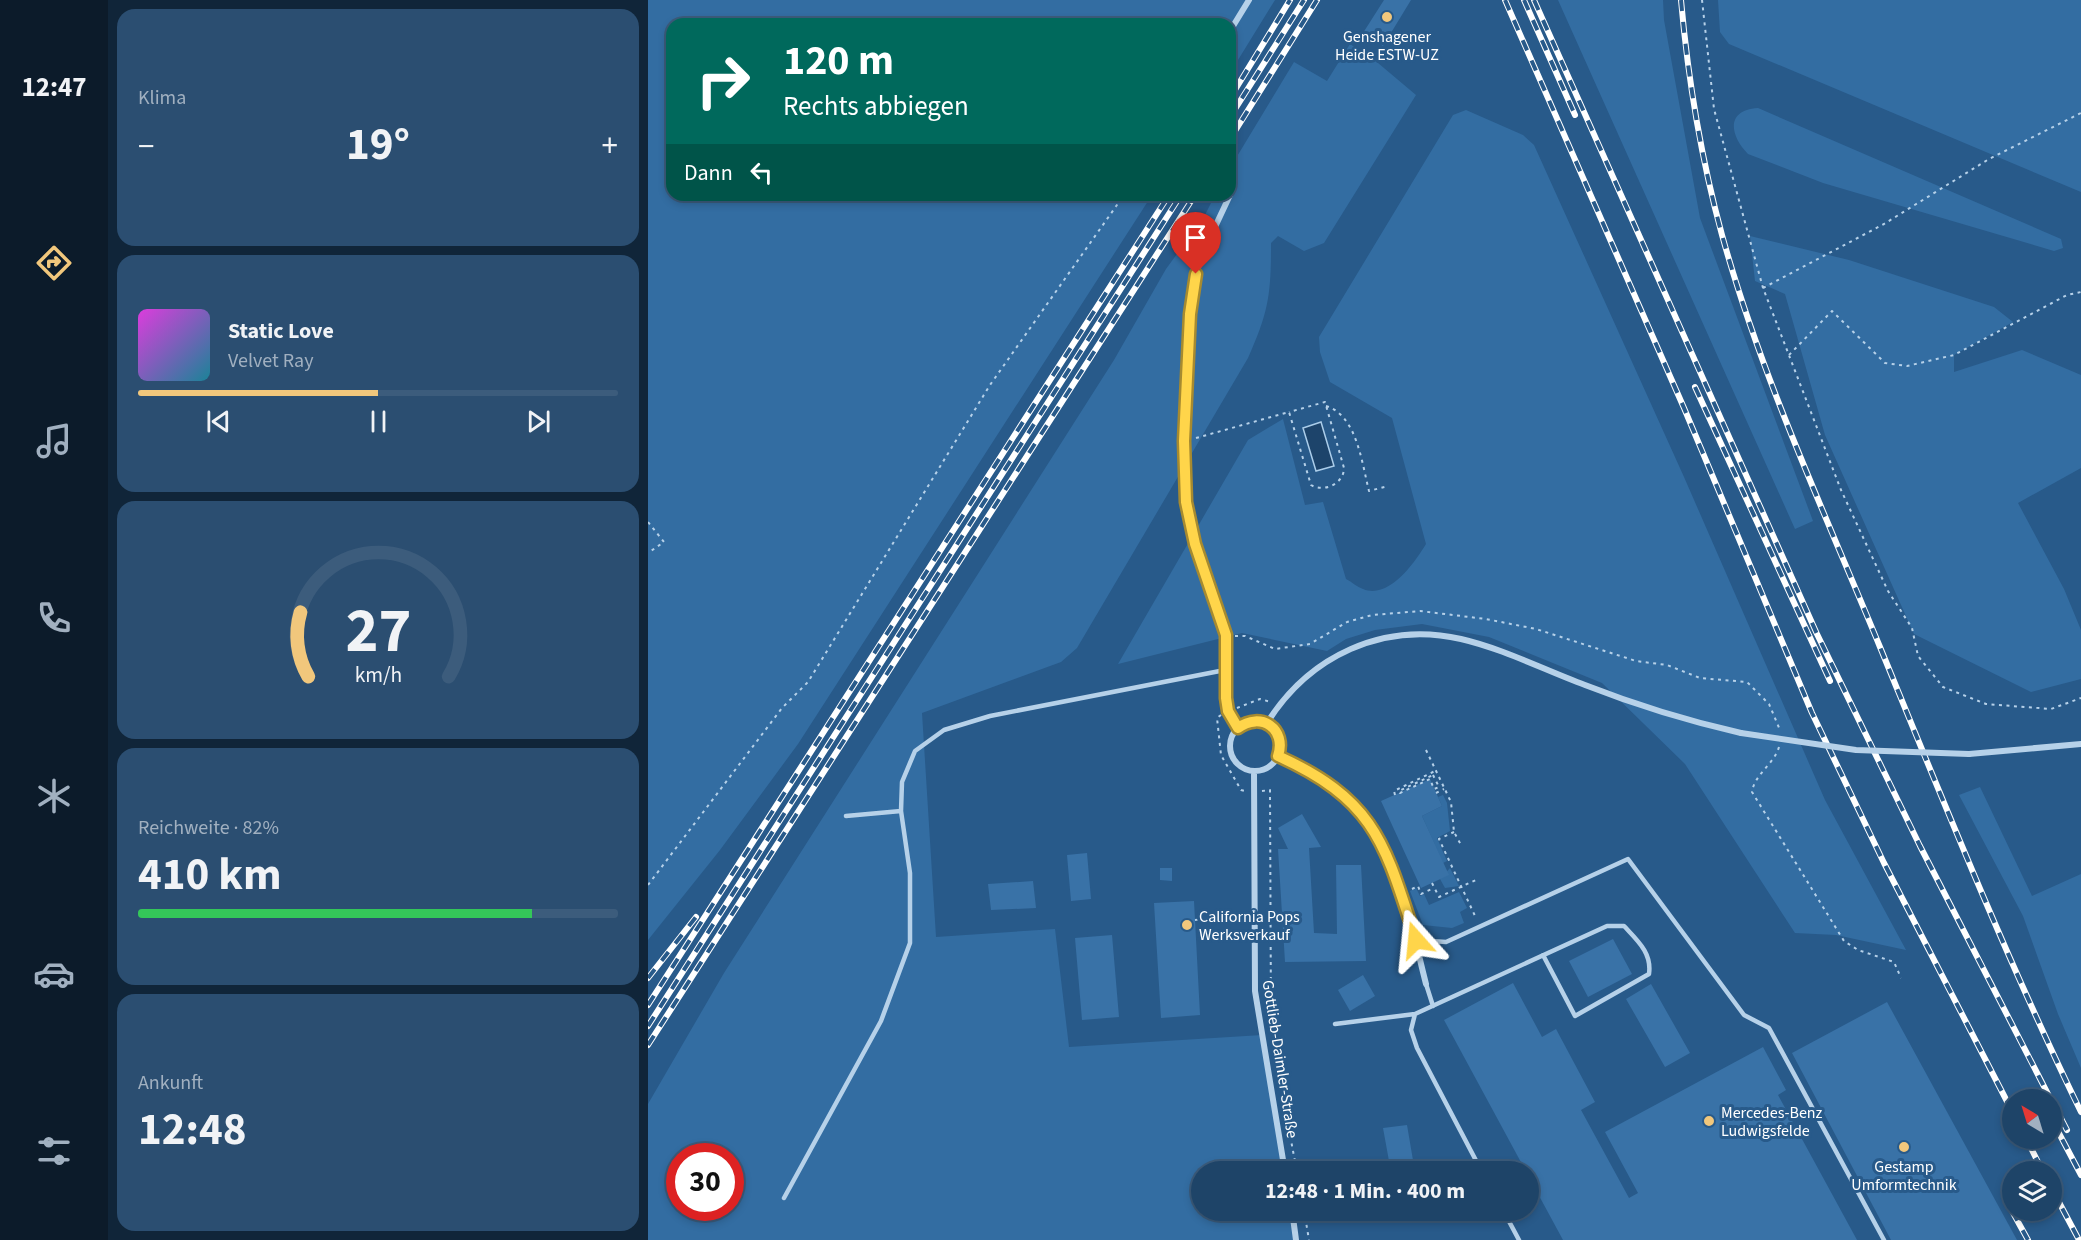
<!DOCTYPE html>
<html lang="de">
<head>
<meta charset="utf-8">
<style>
  body { margin:0; font-family:"Source Sans 3",sans-serif; background:#2b4e71; color:#f1f3f6; height:100vh; display:flex; flex-direction:column; font-size:22px; white-space:nowrap }
  * { box-sizing:border-box; margin:0 }
  p { font-size:20px; color:#a1b0c0 }
  .icon { flex:none; width:33px; height:33px; fill:none; stroke:currentColor; stroke-width:2; stroke-linecap:round; stroke-linejoin:round }
  .map { position:relative; flex:1; overflow:hidden }
  .details { display:flex; flex-direction:column; gap:9px; padding:9px; background:#102539; width:540px }
  .details>* { flex:none }
  .banner { position:absolute; left:18px; top:18px; width:570px; height:183px; border-radius:18px; box-shadow:0 3px 9px #0003,0 0 0 2px #3c5c7c; background:#00695c; color:#fff; overflow:hidden }
  .needle { width:39px; rotate:322deg }
  .buttons { position:absolute; left:1354px; top:1089px; display:grid; gap:12px }
  .buttons a { display:grid; place-items:center; width:60px; height:60px; border-radius:50%; background:#1e4468; box-shadow:0 3px 9px #0003,0 0 0 2px #3c5c7c; font-size:30px }
  .speed { position:absolute; left:18px; top:1143px; display:flex; gap:12px; font-size:30px; font-weight:700; text-align:center }
  .speed>* { display:grid; place-content:center; width:78px; height:78px; border-radius:50%; background:#1e4468; box-shadow:0 3px 9px #0003,0 0 0 2px #3c5c7c; line-height:1 }
  .speed .limit { border:9px solid #d22; background:#fff; color:#111 }
  .pin { position:absolute; display:grid; place-items:center; width:51px; height:51px; color:#fff; margin:-62px -26px; border-radius:50% 50% 50% 0; rotate:-45deg; box-shadow:0 0 6px #0007 }
  .pin .icon { rotate:45deg }
  .me { position:absolute; width:66px; margin:-33px; rotate:342deg; stroke-linejoin:round; filter:drop-shadow(0 0 4px #0008) }
  .turn { display:flex; align-items:center; gap:21px; height:126px; padding:0 18px; font-size:27px }
  .turn .icon { width:78px; height:78px; stroke-width:2.5 }
  .turn b { display:block; font-size:42px; line-height:51px }
  .then { display:flex; align-items:center; height:57px; padding:0 18px; background:#0003; gap:12px; font-size:22px }
  .big { font-size:45px; font-weight:700; line-height:1.1 }
  .details .card { flex:1; display:flex; flex-direction:column; justify-content:center; gap:9px; min-width:0; padding:0 21px; border-radius:18px; background:#2b4e71 }
  .details .dial { align-items:center; gap:0 }
  .dial svg { height:156px; overflow:visible; fill:none; stroke:#3c5c7c; stroke-width:7; stroke-linecap:round; text-anchor:middle }
  .dial text { fill:#f1f3f6; stroke:none }
  .song { display:flex; align-items:center; gap:18px }
  .cover { width:72px; height:72px; border-radius:9px; background:linear-gradient(135deg,hsl(300 70% 55%),hsl(190 70% 35%)) }
  .played { height:6px; border-radius:3px; background:linear-gradient(90deg,#f1c77c 50%,#3c5c7c 50%) }
  .keys { display:flex; justify-content:space-around; direction:ltr }
  .heat { display:flex; justify-content:space-between; align-items:center; font-size:33px; direction:ltr }
  .charge { height:9px; border-radius:4px; background:linear-gradient(90deg,#34c759 82%,#3c5c7c 0) }
  .trip { position:absolute; left:543px; top:1161px; width:348px; height:60px; border-radius:30px; background:#1e4468; box-shadow:0 3px 9px #0003,0 0 0 2px #3c5c7c; font-weight:700; line-height:60px; text-align:center }
  main { display:flex; flex:1; min-height:0 }
  .menu { display:flex; flex-direction:column; width:108px; justify-content:space-around; align-items:center; background:#0c1b2a; color:#a1b0c0 }
  .menu .icon { width:42px; height:42px }
  .menu .on { color:#f1c77c }
  .menu b { font-size:27px; color:#f1f3f6 }
  .map>svg:first-child { display:block }
  .green { fill:#336da2; fill-rule:evenodd }
  .water { fill:#1d446b; stroke:#abcdea; stroke-width:1.5 }
  .building { fill:#3972a7 }
  .lines { fill:none; stroke-linecap:round; stroke-linejoin:round }
  .path { stroke:#b6d1e9; stroke-width:2; stroke-dasharray:3 4.5; stroke-linecap:butt }
  .service { stroke:#b6d1e9; stroke-width:4.5 }
  .minor { stroke:#b6d1e9; stroke-width:6 }
  .rail-casing { stroke:#fff; stroke-width:6 }
  .rail { stroke:#285a8a; stroke-width:4; stroke-dasharray:11; stroke-linecap:butt }
  .minor-bridge { stroke:#b6d1e9; stroke-width:6 }
  .route-casing { stroke:#a68a30; stroke-width:15 }
  .route { stroke:#ffd54a; stroke-width:10 }
  .poi-dot { fill:#f1c77c; stroke:#285a8a; stroke-width:2 }
  .labels { text-anchor:middle; stroke-width:6; stroke-linejoin:round; paint-order:stroke }
  .poi-label { font-size:16px; fill:#fff; stroke:#285a8a }
  .street-label { font-size:16px; fill:#fff; stroke:#285a8a }
</style>
</head>
<body>
<main>
<nav class="menu">
<b>12:47</b>
<svg class="icon on" aria-label="directions" viewBox="0 0 24 24"><path d="M12 3l9 9-9 9-9-9zM9 14v-3h6M13 9l2 2-2 2"/></svg>
<svg class="icon" aria-label="music" viewBox="0 0 24 24"><path d="M9 18V5l10-2v13"/><circle cx="6" cy="18" r="3"/><circle cx="16" cy="16" r="3"/></svg>
<svg class="icon" aria-label="phone" viewBox="0 0 24 24"><path d="M5 4h4l2 5-3 2q2 4 5 5l2-3 5 2v4C11 20 4 13 5 4z"/></svg>
<svg class="icon" aria-label="climate" viewBox="0 0 24 24"><path d="M12 3v18M4 7l16 10M4 17L20 7"/></svg>
<svg class="icon" aria-label="car" viewBox="0 0 24 24"><path d="M5 17H2v-5l4-1 3-4h7l3 4 3 1v5h-3M9 17h6M6 11h13"/><circle cx="7" cy="17" r="2"/><circle cx="17" cy="17" r="2"/></svg>
<svg class="icon" aria-label="filters" viewBox="0 0 24 24"><path d="M4 7h16M4 17h16"/><circle cx="9" cy="7" r="2"/><circle cx="15" cy="17" r="2"/></svg>
</nav>
<section class="details">
<div class="card"><p>Klima</p>
<div class="heat"><a>−</a><b class="big">19°</b><a>+</a></div>
</div>
<div class="card">
<div class="song"><i class="cover"></i><div><b>Static Love</b><p>Velvet Ray</p></div></div>
<div class="played"></div>
<div class="keys"><svg class="icon" aria-label="previous" viewBox="0 0 24 24"><path d="M18 5L8 12l10 7zM5 5v14"/></svg><svg class="icon" aria-label="pause" viewBox="0 0 24 24"><path d="M8 5v14M16 5v14"/></svg><svg class="icon" aria-label="next" viewBox="0 0 24 24"><path d="M6 5l10 7-10 7zM19 5v14"/></svg></div>
</div>
<div class="card dial"><svg viewBox="0 0 100 80">
<path d="M14 69A42 42 0 1 1 86 69"/>
<path d="M14 69A42 42 0 0 1 10 36" stroke="#f1c77c"/>
<text x="50" y="56" font-size="32" font-weight="700">27</text>
<text x="50" y="72" font-size="11">km/h</text>
</svg></div>
<div class="card"><p>Reichweite · 82%</p><b class="big">410 km</b><div class="charge"></div></div>
<div class="card"><p>Ankunft</p><b class="big">12:48</b></div>
</section>
<div class="map">
<svg width="1433" height="1240" viewBox="0 0 1433 1240">
  <rect width="100%" height="100%" fill="#285a8a"/>
  <path class="green" d="M0,0H627L582,73V24H24V195H504L150,744L72,850L0,940Z
    M910,0H1015L1016,20L1052,218L1165,521L1147,529Z
    M1070,0H1433V192L1081,44L1072,32Z
    M702,44L730,63L768,95L676,243L656,251L630,236L623,243C623,294 621,311 600,358L429,648L413,662L274,713L288,937L407,929L421,1047L614,1035L637,1171L554,1172V1210L644,1211L648,1240H0V1104L76,973L466,360L518,269L556,217L567,195H582V168L646,62L679,81ZM32,1156H82V1208H32Z
    M1110,108L1413,239L1415,248L1406,251L1175,183L1100,154C1082,136 1077,110 1110,108Z
    M818,110L875,135L886,145L1036,477L1177,800L1258,950L1188,935L1147,933L1037,764L954,683L841,637L774,624L727,630L698,639L679,651L594,633L470,664L600,440L635,419L657,505L675,502L698,579C704,582 709,587 715,589C741,600 767,562 778,544L744,418L682,382L672,352L671,337L805,115Z
    M1102,236L1201,260L1346,307L1365,322L1306,355V372L1374,350L1433,375V468L1370,503L1416,589L1433,630V679L1383,692L1266,634L1177,435L1137,294L1107,281Z
    M1332,787L1384,896L1433,874V1068L1410,1014L1375,916L1311,795Z
    M795,795L799,803L802,831L789,838L799,861L795,863L774,816L794,806L790,797Z
    M802,868L811,886L797,888L792,879Z
    M768,888L772,896L776,894L781,905L811,892L819,908L812,912L816,923L804,928L775,925L762,891Z"/>
  <path class="water" d="M673,422L686,466L668,471L655,428Z"/>
  <path class="building" d="M736,0H763L735,46L715,33Z
    M782,779L794,806L774,816L801,875L773,888L733,801Z
    M654,814L673,847L661,848L666,933L689,934L688,865H713L718,961L637,962L630,849H640L630,828Z
    M439,853L443,899L423,901L419,855Z
    M512,868H524V881L512,880Z
    M385,881L388,908L343,910L340,884Z
    M546,901L552,1015L513,1018L506,903Z
    M464,935L471,1017L434,1020L427,938Z
    M965,939L984,974L940,997L921,961Z
    M715,975L727,996L702,1011L690,990Z
    M865,983L894,1037L908,1029L947,1102L933,1110L981,1198L990,1193L957,1132L1115,1047L1138,1090L1130,1095L1209,1240H915L796,1020Z
    M1003,984L1042,1053L1017,1067L978,999Z
    M1239,1002L1369,1240H1243L1144,1053Z
    M759,1125L767,1172H743L735,1128Z"/>
  <g class="lines">
    <path class="path" d="M1054,0L1066,109L1115,288L1193,490L1240,591L1264,628L1270,656L1295,687L1338,704L1403,709L1433,698
      M1115,288L1236,224L1341,159L1433,113
      M1141,355L1184,311L1237,363L1259,366L1306,355L1419,295L1433,292
      M678,406C709,415 714,464 721,491L740,486
      M548,438L641,412L663,485C677,493 696,483 696,468L677,402L641,412
      M0,522L16,542L0,553
      M587,636H597L627,649L662,644L699,622L724,615L772,611L838,619L888,629L988,661L1019,665L1052,678L1099,682L1121,704L1132,730
      M589,708L612,699L623,702
      M573,715L569,718L573,755L593,790L597,791
      M1131,747C1126,764 1106,775 1104,792L1196,941L1210,950L1246,962L1253,978
      M778,750L803,802L806,832L813,845
      M785,775L791,787L786,789L782,779L752,793L751,791Z
      M614,791L622,790L623,1022
      M788,793L796,789
      M747,795L746,791L787,771
      M806,832L791,839L828,918
      M784,883L791,897L830,879
      M0,885L134,708L160,682L342,385L476,195
      M764,889L770,886L773,894L786,888
      M547,920L555,919
      M638,1114L649,1172
      M656,1210L661,1240"/>
    <path class="service" d="M198,816L253,811
      M768,940L798,942L980,859L1096,1015L1121,1028L1236,1240
      M778,984L785,1006
      M687,1024L767,1014
      M834,1172L769,1048L763,1030L767,1014L959,926H976C990,941 1004,953 1001,974L927,1016L895,955
      M136,1198L233,1021L262,943V873L253,811L254,782L267,751L296,730L342,716L577,670
      M855,1210L871,1240"/>
    <path class="minor" d="M582,31L601,0
      M582,175V195
      M582,195L552,259L545,290L536,482L541,521L578,635V698L580,711L590,727
      M582 746a25 25 0 1 1 50 0a25 25 0 1 1-50 0Z
      M619,723C661,656 735,621 813,639C856,649 896,670 937,685C988,705 1040,721 1093,733
      M1321,754L1433,744
      M631,756C651,766 673,775 691,790C748,835 761,918 778,984
      M606,771L607,991L637,1172
      M644,1210L648,1240"/>
    <g class="rail-casing">
      <path id="rail" d="M857,0L1036,408L1164,713L1236,863L1365,1113
        M876,0L927,115
        M886,0L1169,634L1272,846L1403,1100
        M1033,0C1040,79 1053,158 1074,235C1113,376 1176,511 1232,647C1296,803 1359,960 1433,1112
        M582,98L642,0
        M582,117L656,0
        M582,139L669,0
        M1047,387L1182,681
        M0,978L48,917
        M0,1005L521,195
        M0,1026L533,195
        M0,1045L547,195
        M1404,1101L1419,1130
        M1404,1120L1433,1175
        M1378,1138L1395,1172
        M1404,1189L1431,1240
        M1364,1211L1380,1240"/>
    </g>
    <use href="#rail" class="rail"/>
    <path class="minor-bridge" d="M1093,733L1208,750L1321,754"/>
  </g>
  <g class="lines">
    <g class="route-casing">
      <path id="route" d="M548,274L542,314L536,441L538,502L547,544L578,635V698L580,711L590,728C613,711 639,729 630,756C729,801 737,845 768,940"/>
    </g>
    <use href="#route" class="route"/>
  </g>
  <g class="poi-dot">
    <circle cx="739" cy="17" r="6"/>
    <circle cx="539" cy="925" r="6"/>
    <circle cx="1061" cy="1121" r="6"/>
    <circle cx="1256" cy="1147" r="6"/>
  </g>
  <g class="labels">
    <g class="poi-label">
      <text x="739" y="42">Genshagener<tspan x="739" dy="18">Heide ESTW-UZ</tspan></text>
      <text x="551" y="922" text-anchor="start">California Pops<tspan x="551" dy="18">Werksverkauf</tspan></text>
      <text x="1073" y="1118" text-anchor="start">Mercedes-Benz<tspan x="1073" dy="18">Ludwigsfelde</tspan></text>
      <text x="1256" y="1172">Gestamp<tspan x="1256" dy="18">Umformtechnik</tspan></text>
    </g>
    <g class="street-label">
      <text transform="translate(633 1059) rotate(81)" y="6">Gottlieb-Daimler-Straße</text>
    </g>
  </g>
</svg>
<div class="buttons">
<a><svg class="needle" viewBox="-14 -14 28 28"><path d="M0-13l5 13h-10z" fill="#e53935"/><path d="M0 13l5-13h-10z" fill="#a1b0c0"/></svg></a>
<a><svg class="icon" aria-label="layers" viewBox="0 0 24 24"><path d="M12 4l9 5-9 5-9-5zM3 14l9 5 9-5"/></svg></a>
</div>
<div class="speed"><div class="limit">30</div></div>
<div class="pin" style="left:548px;top:274px;background:#d93025"><svg class="icon" aria-label="arrive" viewBox="0 0 24 24"><path d="M6 21V4h12l-3 4 3 4H6"/></svg></div>
<svg class="me" style="left:768px;top:940px" viewBox="-20 -20 40 40"><path d="M0-17L14 15 0 8-14 15z" fill="#ffd54a" stroke="#fff" stroke-width="4"/></svg>
<div class="trip">12:48 · 1 Min. · 400 m</div>
<div class="banner">
<div class="turn"><svg class="icon" aria-label="right" viewBox="0 0 24 24"><path d="M7 20v-9h11M14 6l5 5-5 5"/></svg><div><b>120 m</b>Rechts abbiegen</div></div>
<div class="then">Dann<svg class="icon" aria-label="left" viewBox="0 0 24 24"><path d="M17 20v-9H6M10 6l-5 5 5 5"/></svg></div>
</div>
</div>
</main>
</body>
</html>
